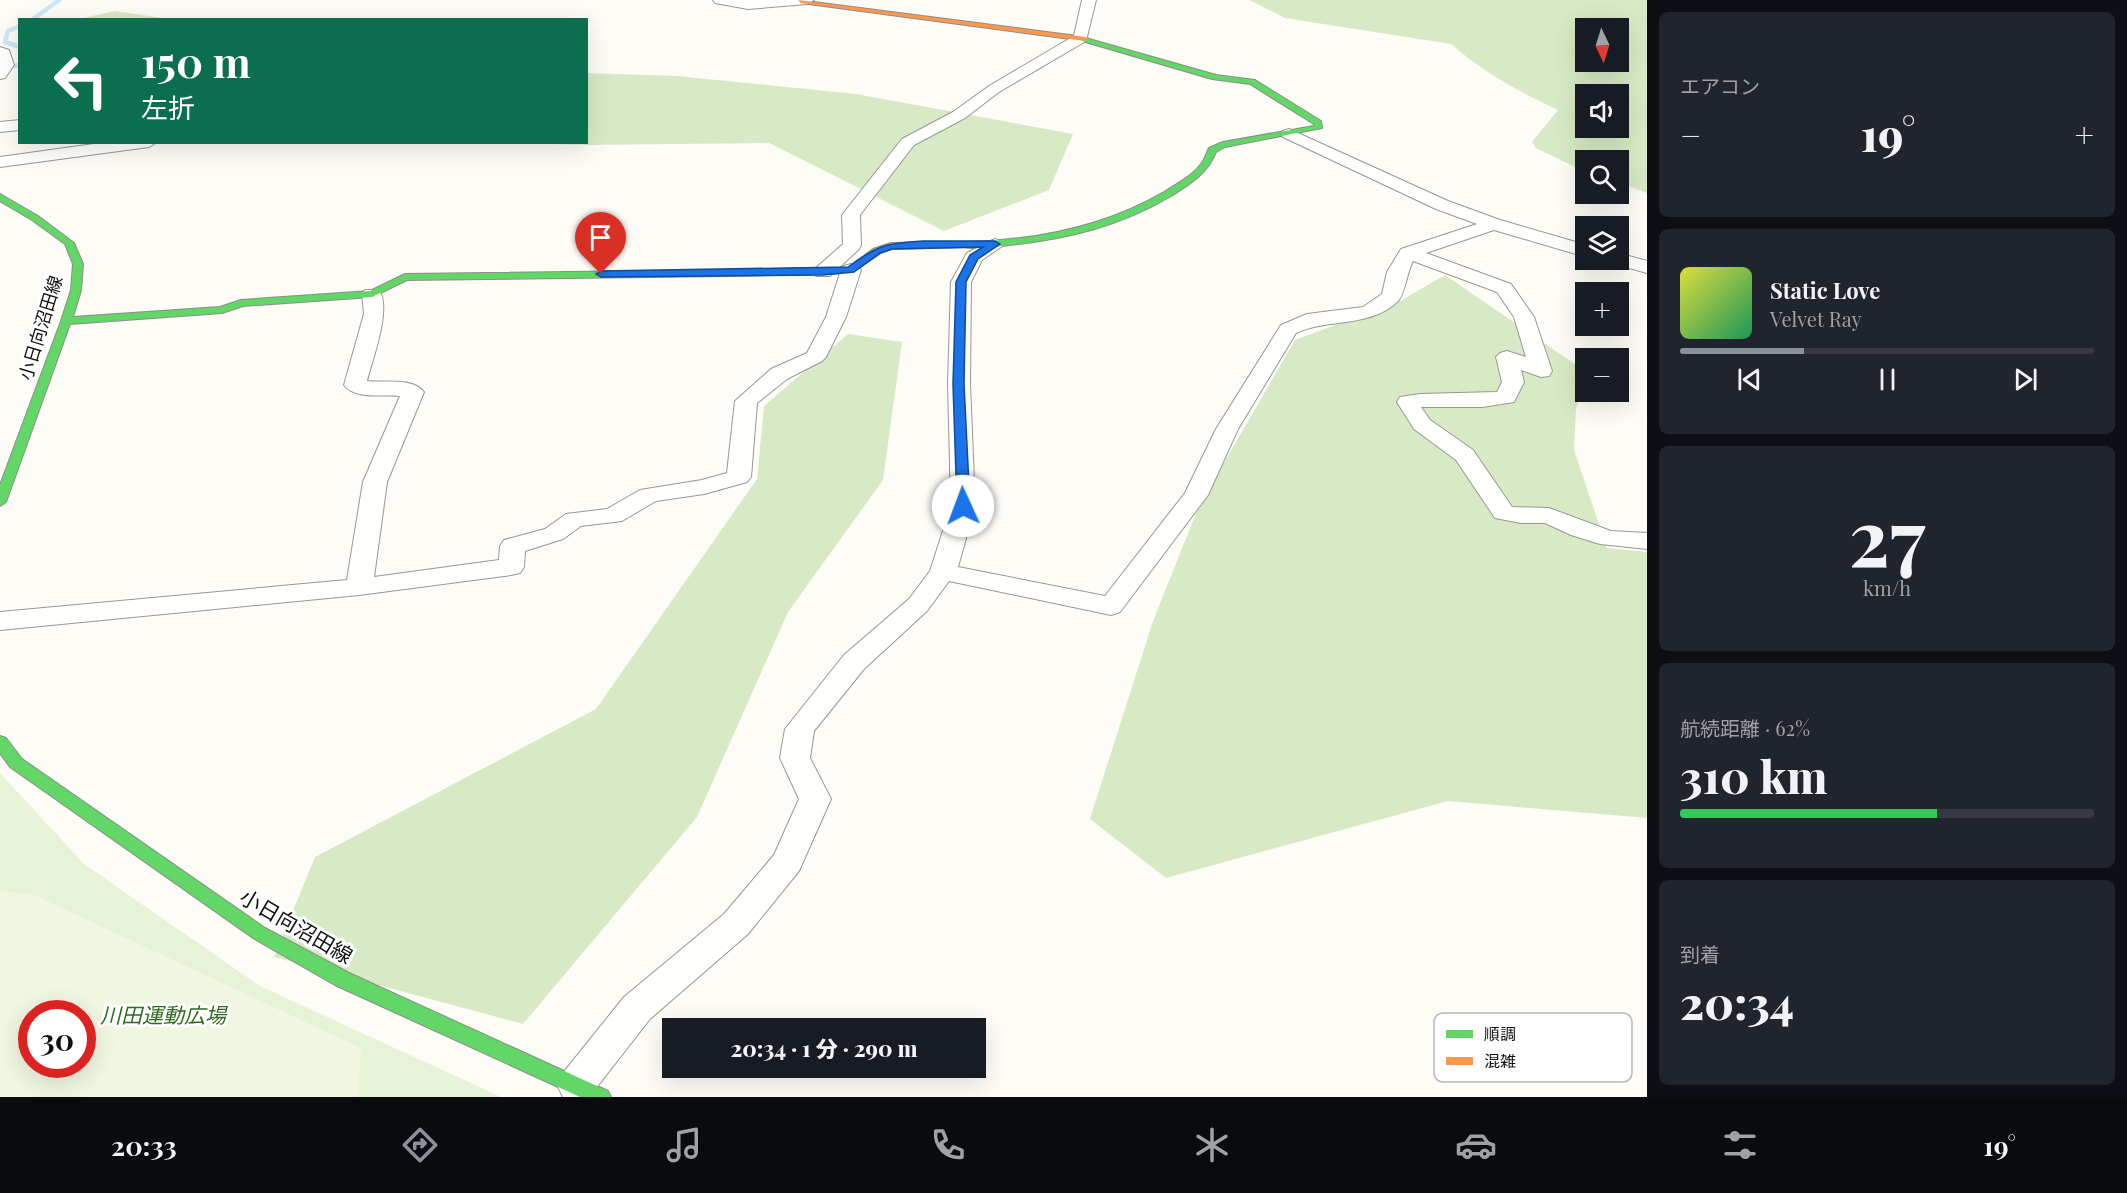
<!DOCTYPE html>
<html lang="ja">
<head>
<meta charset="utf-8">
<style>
  body { margin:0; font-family:"Playfair Display","Noto Sans JP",serif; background:#20242c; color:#f1f3f6; height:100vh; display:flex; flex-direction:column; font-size:22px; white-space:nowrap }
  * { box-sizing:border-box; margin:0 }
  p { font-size:20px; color:#9ea1a6 }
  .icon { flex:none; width:33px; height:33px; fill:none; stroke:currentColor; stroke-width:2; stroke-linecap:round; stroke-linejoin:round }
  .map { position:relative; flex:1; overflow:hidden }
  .sheet { display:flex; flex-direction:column; gap:12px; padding:12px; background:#0d0f14; width:480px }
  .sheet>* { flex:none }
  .hud { position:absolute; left:18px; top:18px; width:570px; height:126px; border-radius:0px; box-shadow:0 6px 24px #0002; background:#0b6e4f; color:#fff; overflow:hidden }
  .needle { width:39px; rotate:176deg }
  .buttons { position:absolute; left:1575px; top:18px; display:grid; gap:12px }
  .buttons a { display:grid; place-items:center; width:54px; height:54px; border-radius:0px; background:#171b24; box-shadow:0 6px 24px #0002; font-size:30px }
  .speed { position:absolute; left:18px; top:1000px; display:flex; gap:12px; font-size:30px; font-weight:700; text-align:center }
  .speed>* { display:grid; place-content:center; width:78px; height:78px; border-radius:50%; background:#171b24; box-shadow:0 6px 24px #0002; line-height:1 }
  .speed .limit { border:9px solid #d22; background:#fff; color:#111 }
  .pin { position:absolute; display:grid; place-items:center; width:51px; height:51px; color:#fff; margin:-62px -26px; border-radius:50% 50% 50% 0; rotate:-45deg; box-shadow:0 0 6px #0007 }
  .pin .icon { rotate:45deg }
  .me { position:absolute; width:66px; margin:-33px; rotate:358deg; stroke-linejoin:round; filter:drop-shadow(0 0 4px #0008) }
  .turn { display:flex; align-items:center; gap:21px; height:126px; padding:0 24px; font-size:27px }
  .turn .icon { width:78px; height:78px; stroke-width:2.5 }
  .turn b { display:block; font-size:42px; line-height:51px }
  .big { font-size:45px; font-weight:800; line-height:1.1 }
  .sheet .widget { flex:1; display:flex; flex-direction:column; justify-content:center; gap:9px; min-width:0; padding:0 21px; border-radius:9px; background:#20242c }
  .sheet .dial { align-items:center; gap:0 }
  .dial b { font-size:78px; line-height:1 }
  .song { display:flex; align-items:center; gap:18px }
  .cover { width:72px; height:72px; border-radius:9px; background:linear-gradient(135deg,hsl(60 70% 55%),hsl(150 70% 35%)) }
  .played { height:6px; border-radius:3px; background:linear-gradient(90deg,#8c9099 30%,#363941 30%) }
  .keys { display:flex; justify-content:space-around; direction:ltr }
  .heat { display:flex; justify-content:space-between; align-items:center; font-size:33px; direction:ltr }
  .charge { height:9px; border-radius:4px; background:linear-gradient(90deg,#34c759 62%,#363941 0) }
  .trip { position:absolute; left:662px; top:1018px; width:324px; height:60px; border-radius:0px; background:#171b24; box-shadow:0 6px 24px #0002; font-weight:800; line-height:60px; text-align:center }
  .tabs { display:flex; height:96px; justify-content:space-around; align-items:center; background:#090b0e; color:#9ea1a6 }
  .tabs .icon { width:42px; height:42px }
  .tabs .on { color:#8c9099 }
  .tabs b { font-size:27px; color:#f1f3f6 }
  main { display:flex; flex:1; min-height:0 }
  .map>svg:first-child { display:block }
  .green { fill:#e7f3d7; fill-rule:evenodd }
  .forest { fill:#d8eac5; fill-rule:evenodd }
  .pitch { fill:#f0f6e1; fill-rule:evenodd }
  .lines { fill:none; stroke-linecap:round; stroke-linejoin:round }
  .stream { stroke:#cde8f7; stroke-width:4.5 }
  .street-casing { stroke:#979795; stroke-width:2 }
  .fast-casing { stroke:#8e8d8b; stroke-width:2 }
  .slow-casing { stroke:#8e8d8b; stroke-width:2 }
  .street { fill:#fffffe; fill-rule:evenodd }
  .fast { fill:#63d668; fill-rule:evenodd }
  .slow { fill:#ff974d; fill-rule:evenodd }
  .route { fill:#1a73e8; stroke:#114b97; stroke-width:1.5 }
  .labels { text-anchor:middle; stroke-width:6; stroke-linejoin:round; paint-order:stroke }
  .street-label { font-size:18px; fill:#111; stroke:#fff }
  .near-street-label { font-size:21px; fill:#111; stroke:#fff }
  .near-park-label { font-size:21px; font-style:italic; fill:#2f6b1f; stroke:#fff }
  .key { fill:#fff; stroke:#b8b8b8; stroke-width:1.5 }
  .key-label { font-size:16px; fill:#111 }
</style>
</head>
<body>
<main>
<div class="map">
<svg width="1647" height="1097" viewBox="0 0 1647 1097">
  <rect width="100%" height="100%" fill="#fdfcf7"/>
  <path class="green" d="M0,773L84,864L260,986L501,1097H0ZM32,1014H82V1065H32Z"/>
  <path class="forest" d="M1249,0H1647V193L1619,183L1618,160H1586L1585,172L1536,148L1532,142L1558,110C1519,92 1483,72 1451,44L1285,18ZM1618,28V62H1586V28ZM1586,94H1618V128H1586Z
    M115,11L169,19H79Z
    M587,73L677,76L856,94L1073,134L1049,190L944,231L769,143L589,145L514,143L586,142Z
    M1445,275L1585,371V386L1576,408L1574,450L1607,548L1647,552V818L1448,801L1166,878L1090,819L1153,621L1199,506L1295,340L1400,301Z
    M848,334L902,342L883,480L788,612L697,817L523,1024L274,957L315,857L596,709L757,479L764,406Z"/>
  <path class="pitch" d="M0,891L32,894L361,1048L358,1097H0ZM32,1014H82V1065H32Z"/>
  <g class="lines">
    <path class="stream" d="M32,20L59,0
      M20,26L8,31L5,42L20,47
      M0,68L20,65"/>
    <g class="street-casing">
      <path id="street" d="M713,0H814L807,4L748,9L715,3Z
        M1082,0H1096L1086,41L999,92L965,118L914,145L860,215L861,245L859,249L830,276H816L813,272L816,268L843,244L842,215L902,139L953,112L989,86L1074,36Z
        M0,47L9,50L14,65L5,78L0,79Z
        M20,120V130L0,132V122Z
        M1289,129L1448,201L1500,220L1586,245V257L1494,230L1426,253L1511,284L1534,317L1552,371L1549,376L1541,377L1521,370L1524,382L1514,402L1482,407H1421L1430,420L1473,450L1512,507L1549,508L1611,531L1647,533V549L1600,544L1571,535L1545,523H1521L1495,518L1456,460L1414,429L1397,402L1400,397L1420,394L1497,392L1502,382L1496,357L1500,353L1507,351L1526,357L1514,317L1497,292L1413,261C1407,272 1405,294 1398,301C1371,328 1328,318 1296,333L1238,429L1208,495L1120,612L1111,615L949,581L927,611L864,669L814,731L810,758L831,799L799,871L748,934L650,1019L589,1097H563L557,1085L563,1073L624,997L724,914L774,855L799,799L780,758L785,729L844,655L909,599L930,571L951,506L948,384L951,282L967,253L995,239L1002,241L1004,245L982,260L971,282L970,384L975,506L958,567L1105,596L1185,493L1216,429L1281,325L1307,314L1363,307L1382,294L1387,272L1401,249L1477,224L1436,209L1283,137L1281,134L1283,131Z
        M108,142H157L149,147L0,167V157Z
        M1618,253L1647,261V273L1611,263L1609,260H1618Z
        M851,264L858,266L861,270L846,317L826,357L822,361L787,379L757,403L751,477L747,482L704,494L656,501L622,521L581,526L563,539L525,551L524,567L520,573L511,575L359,595L0,630V612L347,580L363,482L400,396C384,394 355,400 344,385L364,314L362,294L365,290H379C392,309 372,360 367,381C383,383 413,377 424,392L387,482L374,577L499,560L500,546L504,540L545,529L566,514L607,509L640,490L702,480L727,473L735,401L771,369L807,353L826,317L841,270L844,266Z"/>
    </g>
    <g class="fast-casing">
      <path id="fast" d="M1082,37L1216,75L1255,80L1321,121L1322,128L1225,147L1216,152C1208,173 1190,184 1171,196C1121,226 1067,239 1009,245C995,247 978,250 964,247L962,245L967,242C1036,240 1104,227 1164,192C1177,184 1192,176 1201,164C1205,160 1206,153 1209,148L1223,142L1314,126V124L1250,84L1212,79L1082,41Z
        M0,194L38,216L74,243L83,264L81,290L73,317L220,307L241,300L370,291L405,274L729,270L734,273L729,276L407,280L372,297L243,306L222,313L70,324L6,502L0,506V485L61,321L71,290L73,264L65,244L32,220L0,201Z
        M0,736L6,738L22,759L265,928L349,973L608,1091L611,1097H580L335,985L253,938L10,767L0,753Z"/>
    </g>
    <g class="slow-casing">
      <path id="slow" d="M798,0L1085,37L1089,39L1085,41L801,3Z
        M967,242L972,245L970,247L892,249L881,253L851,273L729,276L724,273L729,270L849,267L873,249L891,243Z"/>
    </g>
    <use href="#street" class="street"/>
    <use href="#fast" class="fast"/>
    <use href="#slow" class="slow"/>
  </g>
  <path class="route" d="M923,241H995L1000,244L978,259L966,282L964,384L970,506L963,510L957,506L953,384L956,282L970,255L983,247L892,249L880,253L854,272L823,275L601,277L596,274L601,271L848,267C878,245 886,243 923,241Z"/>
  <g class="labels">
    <g class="street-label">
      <text transform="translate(41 328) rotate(-73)" y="6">小日向沼田線</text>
    </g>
    <g class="near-street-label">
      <text transform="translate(296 927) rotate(30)" y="7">小日向沼田線</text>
    </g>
    <g class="near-park-label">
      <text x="163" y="1023">川田運動広場</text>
    </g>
  </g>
  <rect x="1434" y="1013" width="198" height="69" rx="9" class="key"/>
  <rect x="1446" y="1030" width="27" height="8" fill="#63d668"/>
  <rect x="1446" y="1057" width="27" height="8" fill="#ff974d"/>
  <g class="key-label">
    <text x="1484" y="1040">順調</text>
    <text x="1484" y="1067">混雑</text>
  </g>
</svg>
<div class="buttons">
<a><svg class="needle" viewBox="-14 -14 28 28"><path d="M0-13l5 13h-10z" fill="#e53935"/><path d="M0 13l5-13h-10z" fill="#9ea1a6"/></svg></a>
<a><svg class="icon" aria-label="sound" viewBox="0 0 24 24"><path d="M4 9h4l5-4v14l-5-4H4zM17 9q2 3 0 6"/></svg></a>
<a><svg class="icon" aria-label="search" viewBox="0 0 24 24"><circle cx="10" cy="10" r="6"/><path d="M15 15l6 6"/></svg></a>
<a><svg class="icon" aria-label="layers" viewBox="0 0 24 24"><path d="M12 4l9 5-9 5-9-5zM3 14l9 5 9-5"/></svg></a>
<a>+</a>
<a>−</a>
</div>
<div class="speed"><div class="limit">30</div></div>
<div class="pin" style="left:601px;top:274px;background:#d93025"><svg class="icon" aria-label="arrive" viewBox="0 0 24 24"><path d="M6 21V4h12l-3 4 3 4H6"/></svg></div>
<svg class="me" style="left:963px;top:506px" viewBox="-20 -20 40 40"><circle r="19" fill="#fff"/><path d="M0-13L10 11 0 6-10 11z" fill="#1a73e8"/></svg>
<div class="trip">20:34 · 1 分 · 290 m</div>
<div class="hud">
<div class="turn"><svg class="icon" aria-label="left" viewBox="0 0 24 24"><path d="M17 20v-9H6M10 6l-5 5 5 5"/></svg><div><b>150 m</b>左折</div></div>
</div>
</div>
<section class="sheet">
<div class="widget"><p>エアコン</p>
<div class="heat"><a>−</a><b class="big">19°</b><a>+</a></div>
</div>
<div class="widget">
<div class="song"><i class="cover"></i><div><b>Static Love</b><p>Velvet Ray</p></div></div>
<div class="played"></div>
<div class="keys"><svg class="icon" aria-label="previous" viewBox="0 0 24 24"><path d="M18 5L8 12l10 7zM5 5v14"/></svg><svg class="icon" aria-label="pause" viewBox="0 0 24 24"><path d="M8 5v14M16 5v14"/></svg><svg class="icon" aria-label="next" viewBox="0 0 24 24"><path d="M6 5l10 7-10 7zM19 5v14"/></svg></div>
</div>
<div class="widget dial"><b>27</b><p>km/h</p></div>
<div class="widget"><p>航続距離 · 62%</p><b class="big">310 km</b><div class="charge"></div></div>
<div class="widget"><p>到着</p><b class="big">20:34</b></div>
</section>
</main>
<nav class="tabs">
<b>20:33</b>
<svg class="icon on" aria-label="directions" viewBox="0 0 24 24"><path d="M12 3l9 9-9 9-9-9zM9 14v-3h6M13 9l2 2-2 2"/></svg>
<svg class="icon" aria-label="music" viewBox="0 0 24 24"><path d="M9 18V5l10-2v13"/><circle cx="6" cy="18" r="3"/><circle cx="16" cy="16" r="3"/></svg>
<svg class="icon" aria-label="phone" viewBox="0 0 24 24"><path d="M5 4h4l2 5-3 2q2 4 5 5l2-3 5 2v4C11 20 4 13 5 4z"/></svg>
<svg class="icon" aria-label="climate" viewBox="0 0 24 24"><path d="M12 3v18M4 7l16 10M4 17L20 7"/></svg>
<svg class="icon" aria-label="car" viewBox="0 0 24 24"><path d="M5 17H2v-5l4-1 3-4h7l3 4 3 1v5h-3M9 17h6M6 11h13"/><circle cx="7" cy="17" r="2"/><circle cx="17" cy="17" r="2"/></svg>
<svg class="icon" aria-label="filters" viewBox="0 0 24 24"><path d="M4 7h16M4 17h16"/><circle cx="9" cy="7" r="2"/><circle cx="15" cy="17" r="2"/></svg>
<b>19°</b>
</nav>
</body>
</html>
